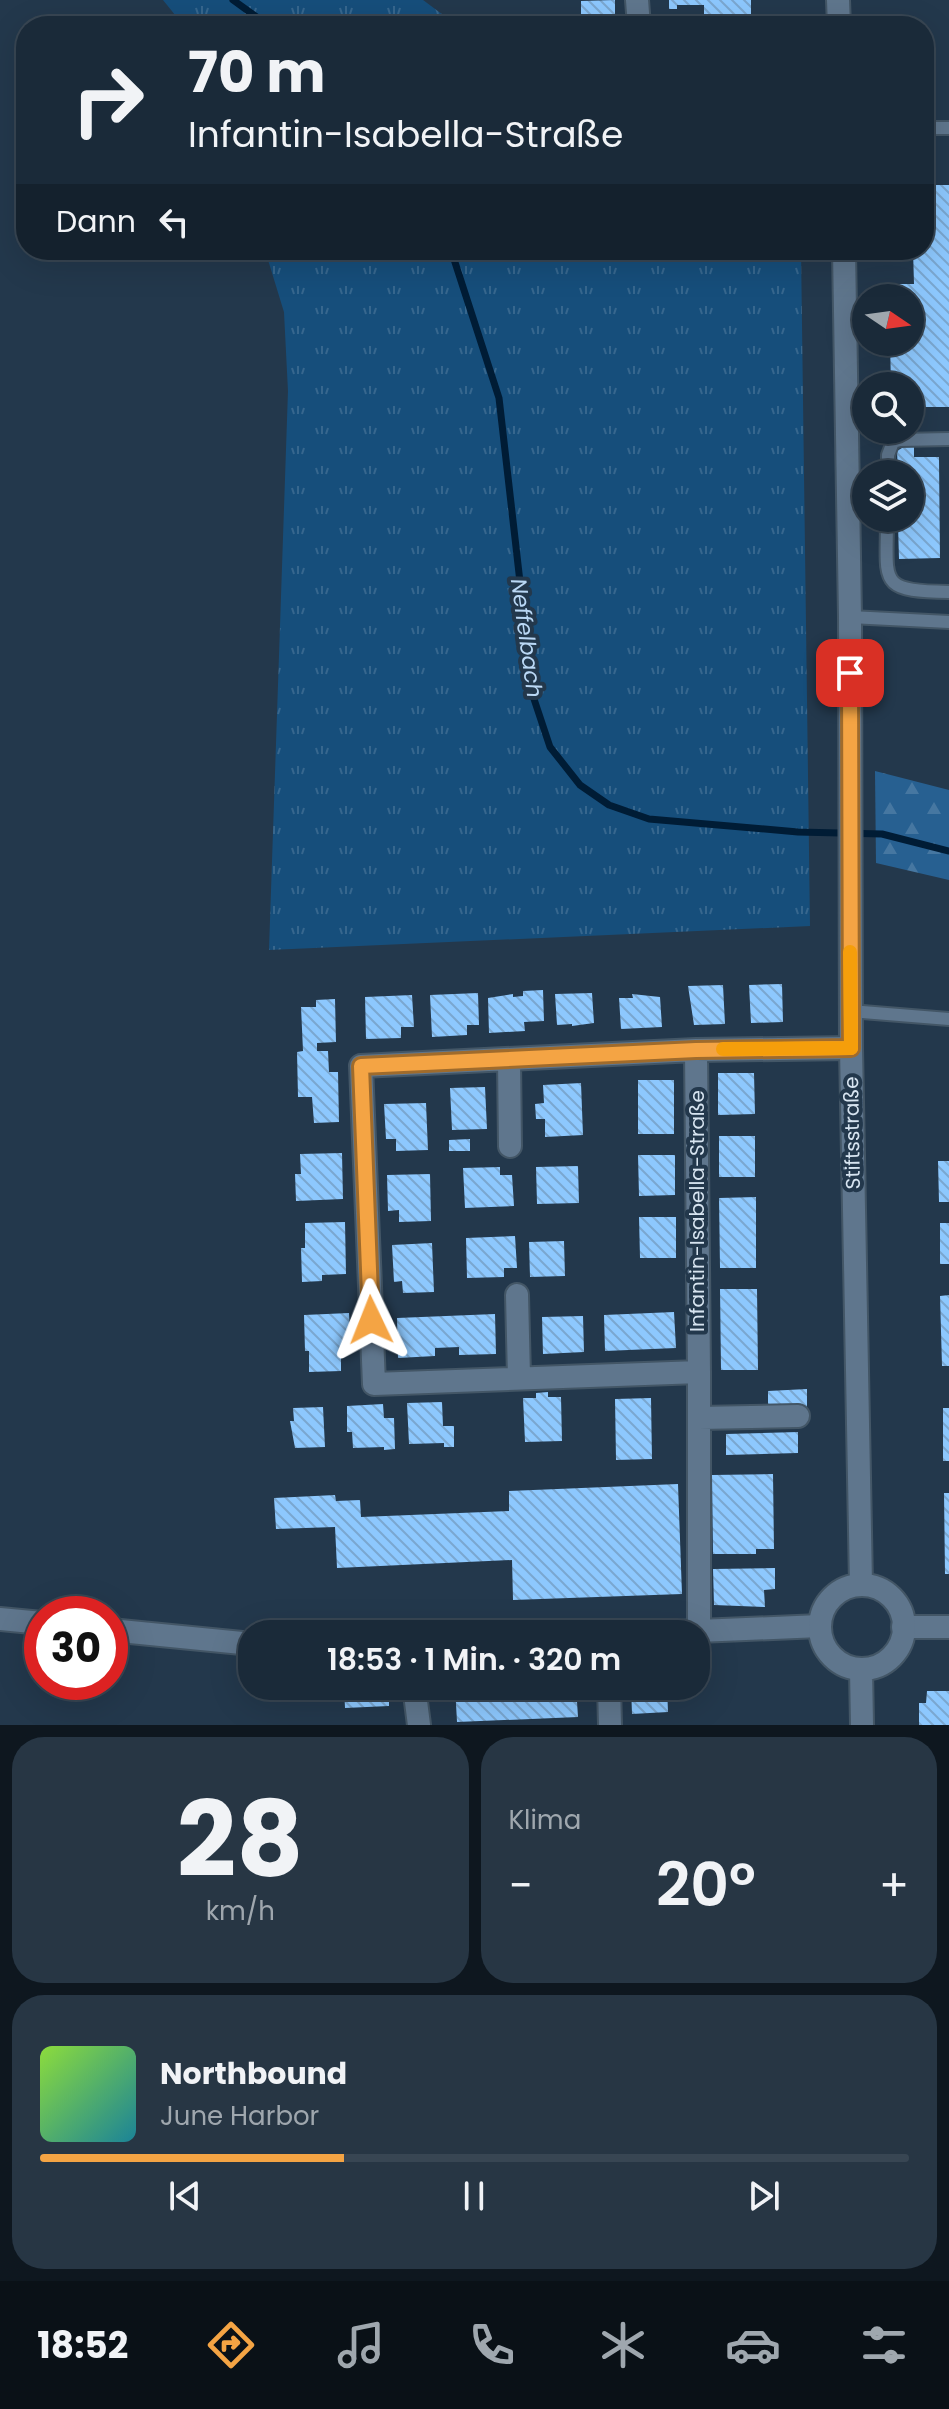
<!DOCTYPE html>
<html lang="de">
<head>
<meta charset="utf-8">
<style>
  body { margin:0; font-family:Poppins,sans-serif; background:#273644; color:#f1f3f6; height:100vh; display:flex; flex-direction:column; font-size:30px; white-space:nowrap }
  * { box-sizing:border-box; margin:0 }
  p { font-size:26px; color:#9fa7ae }
  .icon { flex:none; width:44px; height:44px; fill:none; stroke:currentColor; stroke-width:2; stroke-linecap:round; stroke-linejoin:round }
  .map { position:relative; height:1725px; overflow:hidden }
  .details { display:flex; flex-direction:column; gap:12px; padding:12px; background:#0e171f; flex:1 }
  .details>* { flex:none }
  .guide { position:absolute; left:16px; top:16px; width:918px; height:244px; border-radius:32px; box-shadow:0 8px 32px #0002,0 0 0 2px #384653; background:#1a2a39; color:#f1f3f6; overflow:hidden }
  .needle { width:52px; rotate:103deg }
  .controls { position:absolute; left:852px; top:284px; display:grid; gap:16px }
  .controls a { display:grid; place-items:center; width:72px; height:72px; border-radius:50%; background:#1a2a39; box-shadow:0 8px 32px #0002,0 0 0 2px #384653; font-size:40px }
  .speed { position:absolute; left:24px; top:1596px; display:flex; gap:16px; font-size:40px; font-weight:700; text-align:center }
  .speed>* { display:grid; place-content:center; width:104px; height:104px; border-radius:50%; background:#1a2a39; box-shadow:0 8px 32px #0002,0 0 0 2px #384653; line-height:1 }
  .speed .limit { border:12px solid #d22; background:#fff; color:#111 }
  .pin { position:absolute; display:grid; place-items:center; width:68px; height:68px; color:#fff; margin:-34px; border-radius:16px; box-shadow:0 4px 12px #0006 }
  .me { position:absolute; width:88px; margin:-44px; rotate:358deg; stroke-linejoin:round; filter:drop-shadow(0 0 6px #0008) }
  .turn { display:flex; align-items:center; gap:28px; height:168px; padding:0 40px; font-size:36px }
  .turn .icon { width:104px; height:104px; stroke-width:2.5 }
  .turn b { display:block; font-size:56px; line-height:68px }
  .then { display:flex; align-items:center; height:76px; padding:0 40px; background:#0003; gap:16px; font-size:30px }
  .big { font-size:60px; font-weight:600; line-height:1.1 }
  .details .tile { flex:1; display:flex; flex-direction:column; justify-content:center; gap:12px; min-width:0; padding:0 28px; border-radius:32px; background:#273644 }
  .details .dial { align-items:center; gap:0 }
  .dial b { font-size:104px; line-height:1 }
  .song { display:flex; align-items:center; gap:24px }
  .cover { width:96px; height:96px; border-radius:12px; background:linear-gradient(135deg,hsl(90 70% 55%),hsl(190 70% 35%)) }
  .played { height:8px; border-radius:4px; background:linear-gradient(90deg,#f4a444 35%,#384653 35%) }
  .keys { display:flex; justify-content:space-around; direction:ltr }
  .heat { display:flex; justify-content:space-between; align-items:center; font-size:44px; direction:ltr }
  .details .tiles { flex:1; display:grid; gap:12px; grid-template-columns:1fr 1fr }
  .tile:last-child { grid-column:span 2 }
  .trip { position:absolute; left:238px; top:1620px; width:472px; height:80px; border-radius:32px; background:#1a2a39; box-shadow:0 8px 32px #0002,0 0 0 2px #384653; font-weight:600; line-height:80px; text-align:center }
  .dock { display:flex; height:128px; justify-content:space-around; align-items:center; background:#0a1117; color:#9fa7ae }
  .dock .icon { width:56px; height:56px }
  .dock .current { color:#f4a444 }
  .dock b { font-size:36px; color:#f1f3f6 }
  .map>svg:first-child { display:block }
  .grass { fill:url(#grass-tufts) }
  .forest { fill:url(#forest-firs) }
  .lines { fill:none; stroke-linecap:round; stroke-linejoin:round }
  .stream { stroke:#001c35; stroke-width:7 }
  .building { fill:url(#building-back-hatch) }
  .service-casing { stroke:#435666; stroke-width:16 }
  .minor-casing { stroke:#435666; stroke-width:26 }
  .tertiary-casing { stroke:#435666; stroke-width:26 }
  .service { stroke:#5f768d; stroke-width:12 }
  .minor { stroke:#5f768d; stroke-width:22 }
  .tertiary { stroke:#5f768d; stroke-width:22 }
  .route-casing { stroke:#9f6b2c; stroke-width:20 }
  .route { stroke:#f4a444; stroke-width:14 }
  .slow { stroke:#f59e0b; stroke-width:14 }
  .labels { text-anchor:middle; stroke-width:8; stroke-linejoin:round; paint-order:stroke }
  .street-label { font-size:20px; fill:#d7e4f0; stroke:#23384c }
  .water-label { font-size:22px; font-style:italic; fill:#bad8f5; stroke:#23384c }
</style>
</head>
<body>
<div class="map">
<svg width="949" height="1725" viewBox="0 0 949 1725">
  <defs>
    <pattern id="grass-tufts" width="24" height="20" patternUnits="userSpaceOnUse" patternTransform="scale(2)"><rect width="24" height="20" fill="#164e7b"/><path d="M3 7l-1-3M5 7V3M7 7l1-3M15 17l-1-3M17 17v-4M19 17l1-3" fill="none" stroke="#37678e"/></pattern>
    <pattern id="forest-firs" width="22" height="20" patternUnits="userSpaceOnUse" patternTransform="scale(2)"><rect width="22" height="20" fill="#276091"/><path d="M5 1l3.5 6h-7zM16 11l3.5 6h-7z" fill="#4677a1"/></pattern>
    <pattern id="building-back-hatch" width="6" height="6" patternUnits="userSpaceOnUse" patternTransform="scale(2)"><rect width="6" height="6" fill="#8dc8fe"/><path d="M-1 5l2 2M0 0l6 6M5-1l2 2" fill="none" stroke="#7aa7d0"/></pattern>
  </defs>
  <rect width="100%" height="100%" fill="#23384c"/>
  <path class="grass" d="M163,0H423L458,26H184Z
    M265,250H801L810,926L269,950L288,391L284,312Z"/>
  <path class="forest" d="M875,771L949,790V880L876,863Z"/>
  <g class="lines">
    <path class="stream" d="M233,0L269,26
      M451,250L499,398L533,696L550,747L580,785L609,805L649,819L798,832L882,834L949,851"/>
  </g>
  <path class="building" d="M615,0V23H611V26H577V14H581V1Z
    M669,0H751V26L704,24V5H677V9H669Z
    M924,185H949V407H910V386H891L890,342H910V298H890V284H914L913,250H924Z
    M907,445H914V457H939L940,558L899,559L898,525H895V518H910V474H898L897,451Z
    M782,984L783,1022L751,1023L749,985Z
    M723,985L725,1024L694,1025L688,986Z
    M543,990L544,1021L524,1022L525,1031L489,1033L488,998L513,994V997L523,996V991Z
    M478,993L479,1025H467V1035L432,1037L430,995Z
    M592,993L594,1023L572,1026V1024L557,1025L555,994Z
    M632,994L660,997L662,1027L621,1029L619,998H633Z
    M412,995L414,1027H401V1038L366,1039L365,997Z
    M335,999L336,1042L317,1043V1051H328L329,1072H338L339,1122L314,1123L312,1097H298L297,1052L303,1051L301,1007H316V1000Z
    M718,1073H754L755,1114L718,1115Z
    M638,1080H674V1134H638Z
    M581,1083L583,1135L545,1137V1119H536L535,1104L544,1103L543,1085Z
    M485,1087L487,1129L452,1130L450,1088Z
    M426,1103L428,1150L396,1151V1139H386L384,1104Z
    M719,1136H755V1177H719Z
    M470,1139V1151H449V1140Z
    M342,1153L343,1199L296,1201L295,1174H301L300,1154Z
    M638,1155H675V1195L639,1196Z
    M938,1161H949V1202H939Z
    M578,1166L579,1203L537,1204L536,1167Z
    M500,1167V1175H512L514,1206L465,1208L463,1168Z
    M430,1174L431,1221L399,1222V1210L388,1211L387,1175Z
    M756,1197V1268H720L719,1198Z
    M639,1217H676V1258H640Z
    M345,1222L346,1274L322,1275V1281L302,1282L301,1248H305V1223Z
    M940,1223H949V1264H940Z
    M515,1236L517,1268H504V1277L467,1278L466,1238Z
    M564,1241L565,1276L530,1277L529,1242Z
    M432,1243L434,1292L403,1293L402,1281L394,1282L392,1245Z
    M720,1289H757L758,1370H721Z
    M949,1295V1366H942L940,1296Z
    M674,1312L676,1348L605,1351L604,1315Z
    M349,1313L351,1350H341V1371L309,1372V1351H305L304,1315Z
    M495,1314L496,1354L459,1355V1347L435,1348V1356L398,1358L397,1318Z
    M583,1316L584,1352L543,1354L542,1317Z
    M807,1389V1410L768,1411V1391Z
    M548,1392V1397H561L562,1441L525,1442L523,1398H536V1393Z
    M651,1398L652,1459L616,1460L615,1399Z
    M442,1402L443,1426H454V1447H444V1443L409,1444L407,1403Z
    M383,1404L384,1418H394L395,1449L384,1450V1447L353,1448L352,1432H347V1406Z
    M323,1407L325,1447L295,1448L290,1421H294L293,1408Z
    M943,1408H949V1461H943Z
    M798,1432V1453L726,1455V1434Z
    M773,1474L774,1549H756V1554H713L712,1475Z
    M678,1484L682,1594L513,1600L512,1560L337,1568L335,1527L276,1529L274,1498L335,1495L336,1501L360,1500L361,1517L509,1511V1491Z
    M944,1493H949V1574H945Z
    M775,1568V1589L764,1590L765,1607L714,1605L713,1569Z
    M344,1686H389V1706L345,1708Z
    M455,1686H576L578,1717L457,1722Z
    M631,1686H667L668,1712L632,1714Z
    M927,1691H949V1725H919V1703H926Z"/>
  <g class="lines">
    <g class="service-casing">
      <path id="service" d="M924,128H949
        M888,474V455L893,442L900,440L949,439
        M887,518C887,583 877,591 949,592
        M850,617L949,622
        M850,1011L949,1019"/>
    </g>
    <g class="minor-casing">
      <path id="minor" d="M637,0L639,26
        M696,1050L699,1372L374,1384L361,1066L696,1050L851,1048
        M509,1060L510,1146
        M517,1295L519,1377
        M699,1418L798,1416
        M0,1619L42,1623
        M903,1627H949
        M110,1630L252,1644
        M699,1630V1372
        M626,1634L820,1626
        M414,1686L419,1725
        M609,1686L610,1725"/>
    </g>
    <g class="tertiary-casing">
      <path id="tertiary" d="M838,0L839,26
        M844,250L850,617L851,1048L861,1585
        M820 1627a42 42 0 1 1 84 0a42 42 0 1 1-84 0Z
        M861,1669L862,1725"/>
    </g>
    <use href="#service" class="service"/>
    <use href="#minor" class="minor"/>
    <use href="#tertiary" class="tertiary"/>
  </g>
  <g class="lines">
    <g class="route-casing">
      <path id="route" d="M371,1320L361,1066L696,1050L851,1048L850,673"/>
    </g>
    <use href="#route" class="route"/>
    <path class="slow" d="M723,1049L851,1048L850,952"/>
  </g>
  <g class="labels">
    <g class="street-label">
      <text transform="translate(852 1133) rotate(-91)" y="7">Stiftsstraße</text>
      <text transform="translate(697 1211) rotate(-90)" y="7">Infantin-Isabella-Straße</text>
    </g>
    <g class="water-label">
      <text transform="translate(527 638) rotate(82)" y="8">Neffelbach</text>
    </g>
  </g>
</svg>
<div class="controls">
<a><svg class="needle" viewBox="-14 -14 28 28"><path d="M0-13l5 13h-10z" fill="#e53935"/><path d="M0 13l5-13h-10z" fill="#9fa7ae"/></svg></a>
<a><svg class="icon" aria-label="search" viewBox="0 0 24 24"><circle cx="10" cy="10" r="6"/><path d="M15 15l6 6"/></svg></a>
<a><svg class="icon" aria-label="layers" viewBox="0 0 24 24"><path d="M12 4l9 5-9 5-9-5zM3 14l9 5 9-5"/></svg></a>
</div>
<div class="speed"><div class="limit">30</div></div>
<div class="pin" style="left:850px;top:673px;background:#d93025"><svg class="icon" aria-label="arrive" viewBox="0 0 24 24"><path d="M6 21V4h12l-3 4 3 4H6"/></svg></div>
<svg class="me" style="left:371px;top:1320px" viewBox="-20 -20 40 40"><path d="M0-17L14 15 0 8-14 15z" fill="#f4a444" stroke="#fff" stroke-width="4"/></svg>
<div class="trip">18:53 · 1 Min. · 320 m</div>
<div class="guide">
<div class="turn"><svg class="icon" aria-label="right" viewBox="0 0 24 24"><path d="M7 20v-9h11M14 6l5 5-5 5"/></svg><div><b>70 m</b>Infantin-Isabella-Straße</div></div>
<div class="then">Dann<svg class="icon" aria-label="left" viewBox="0 0 24 24"><path d="M17 20v-9H6M10 6l-5 5 5 5"/></svg></div>
</div>
</div>
<section class="details">
<div class="tiles">
<div class="tile dial"><b>28</b><p>km/h</p></div>
<div class="tile"><p>Klima</p>
<div class="heat"><a>−</a><b class="big">20°</b><a>+</a></div>
</div>
<div class="tile">
<div class="song"><i class="cover"></i><div><b>Northbound</b><p>June Harbor</p></div></div>
<div class="played"></div>
<div class="keys"><svg class="icon" aria-label="previous" viewBox="0 0 24 24"><path d="M18 5L8 12l10 7zM5 5v14"/></svg><svg class="icon" aria-label="pause" viewBox="0 0 24 24"><path d="M8 5v14M16 5v14"/></svg><svg class="icon" aria-label="next" viewBox="0 0 24 24"><path d="M6 5l10 7-10 7zM19 5v14"/></svg></div>
</div>
</div>
</section>
<nav class="dock">
<b>18:52</b>
<svg class="icon current" aria-label="directions" viewBox="0 0 24 24"><path d="M12 3l9 9-9 9-9-9zM9 14v-3h6M13 9l2 2-2 2"/></svg>
<svg class="icon" aria-label="music" viewBox="0 0 24 24"><path d="M9 18V5l10-2v13"/><circle cx="6" cy="18" r="3"/><circle cx="16" cy="16" r="3"/></svg>
<svg class="icon" aria-label="phone" viewBox="0 0 24 24"><path d="M5 4h4l2 5-3 2q2 4 5 5l2-3 5 2v4C11 20 4 13 5 4z"/></svg>
<svg class="icon" aria-label="climate" viewBox="0 0 24 24"><path d="M12 3v18M4 7l16 10M4 17L20 7"/></svg>
<svg class="icon" aria-label="car" viewBox="0 0 24 24"><path d="M5 17H2v-5l4-1 3-4h7l3 4 3 1v5h-3M9 17h6M6 11h13"/><circle cx="7" cy="17" r="2"/><circle cx="17" cy="17" r="2"/></svg>
<svg class="icon" aria-label="filters" viewBox="0 0 24 24"><path d="M4 7h16M4 17h16"/><circle cx="9" cy="7" r="2"/><circle cx="15" cy="17" r="2"/></svg>
</nav>
</body>
</html>
